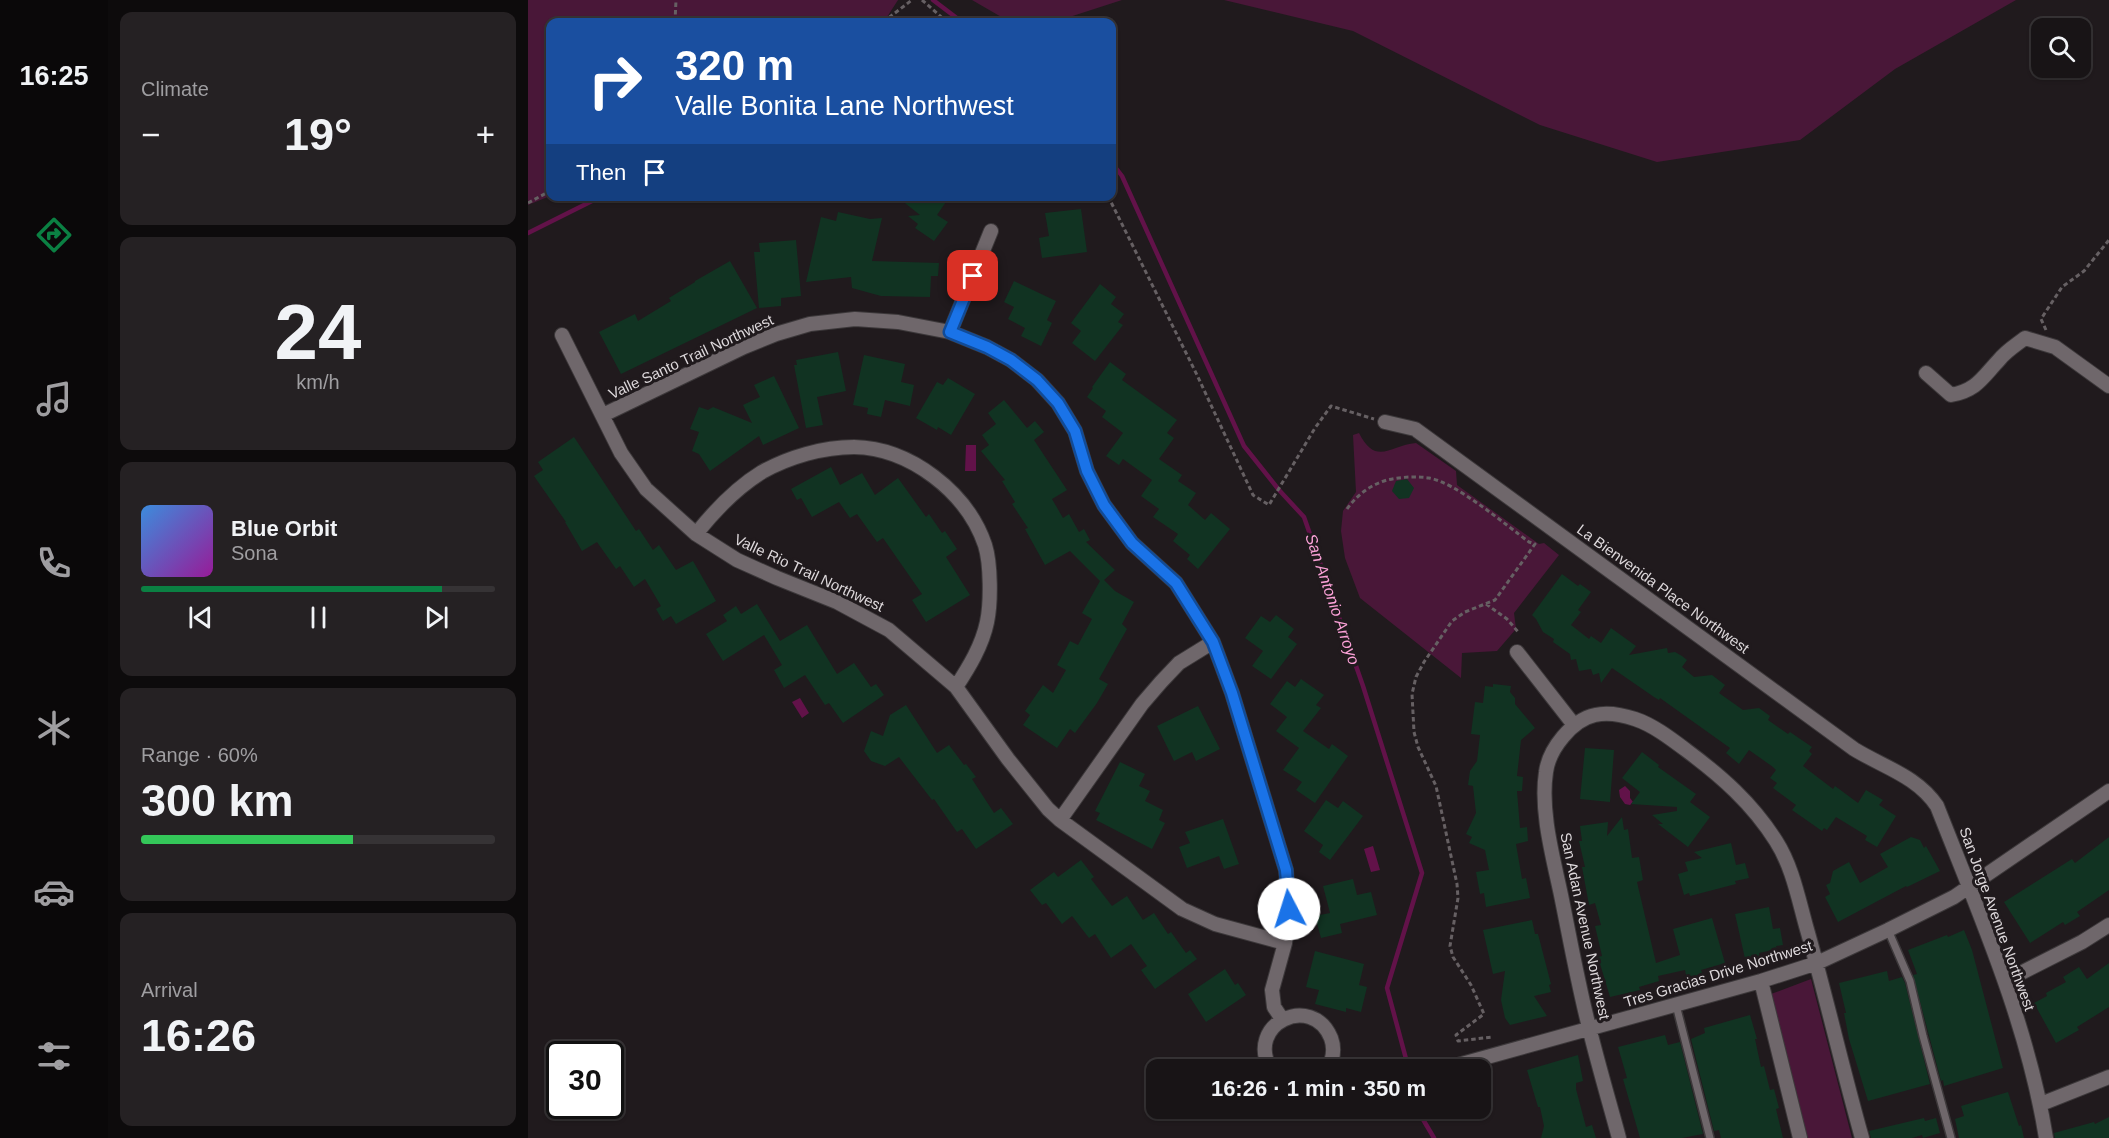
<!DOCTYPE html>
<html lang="en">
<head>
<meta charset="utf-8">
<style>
  body { margin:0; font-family:Arial,sans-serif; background:#252123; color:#f1f3f6; height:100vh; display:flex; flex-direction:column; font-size:22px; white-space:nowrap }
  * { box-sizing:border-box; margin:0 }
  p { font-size:20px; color:#9f9ea1 }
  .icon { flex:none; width:33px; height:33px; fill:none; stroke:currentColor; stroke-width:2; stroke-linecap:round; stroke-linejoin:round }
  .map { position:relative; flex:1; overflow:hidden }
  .drawer { display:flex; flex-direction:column; gap:12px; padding:12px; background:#0d0b0c; width:420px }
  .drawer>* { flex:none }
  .hud { position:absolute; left:18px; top:18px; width:570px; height:183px; border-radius:12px; box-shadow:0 2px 4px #0004,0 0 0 2px #363335; background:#1a4fa0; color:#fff; overflow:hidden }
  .fabs { position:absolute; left:1503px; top:18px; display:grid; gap:12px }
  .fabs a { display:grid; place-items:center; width:60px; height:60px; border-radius:12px; background:#181416; box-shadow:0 2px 4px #0004,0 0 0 2px #363335; font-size:30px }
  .speed { position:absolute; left:18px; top:1041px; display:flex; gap:12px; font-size:30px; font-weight:700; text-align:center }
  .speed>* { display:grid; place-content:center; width:78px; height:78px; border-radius:50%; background:#181416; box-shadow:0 2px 4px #0004,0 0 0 2px #363335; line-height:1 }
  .speed .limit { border:3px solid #111; border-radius:9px; background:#fff; color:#111 }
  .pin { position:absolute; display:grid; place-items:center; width:51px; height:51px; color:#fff; margin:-26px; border-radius:12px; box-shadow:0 3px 9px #0006 }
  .me { position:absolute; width:66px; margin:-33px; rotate:355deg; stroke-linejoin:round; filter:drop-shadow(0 0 4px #0008) }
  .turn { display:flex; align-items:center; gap:21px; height:126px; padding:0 30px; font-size:27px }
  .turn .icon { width:78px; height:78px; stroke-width:2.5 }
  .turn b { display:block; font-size:42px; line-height:51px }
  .then { display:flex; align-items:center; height:57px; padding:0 30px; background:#0003; gap:12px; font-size:22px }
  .big { font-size:45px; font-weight:800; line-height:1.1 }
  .drawer .widget { flex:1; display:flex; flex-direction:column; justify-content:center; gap:9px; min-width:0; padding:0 21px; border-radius:12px; background:#252123 }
  .drawer .dial { align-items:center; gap:0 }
  .dial b { font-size:78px; line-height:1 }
  .song { display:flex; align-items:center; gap:18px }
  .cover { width:72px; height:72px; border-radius:9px; background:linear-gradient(135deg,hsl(210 70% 55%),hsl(300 70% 35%)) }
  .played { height:6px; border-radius:3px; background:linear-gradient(90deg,#0b8043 85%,#363335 85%) }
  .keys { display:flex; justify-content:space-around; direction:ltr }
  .heat { display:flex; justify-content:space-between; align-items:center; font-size:33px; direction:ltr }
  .charge { height:9px; border-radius:4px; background:linear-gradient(90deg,#34c759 60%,#363335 0) }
  .trip { position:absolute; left:618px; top:1059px; width:345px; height:60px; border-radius:12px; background:#181416; box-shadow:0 2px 4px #0004,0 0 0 2px #363335; font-weight:800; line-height:60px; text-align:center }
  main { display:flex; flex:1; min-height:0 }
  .tabs { display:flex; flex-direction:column; width:108px; justify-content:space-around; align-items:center; background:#0a0809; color:#9f9ea1 }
  .tabs .icon { width:42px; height:42px }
  .tabs .current { color:#0b8043 }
  .tabs b { font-size:27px; color:#f1f3f6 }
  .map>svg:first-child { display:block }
  .green { fill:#491738 }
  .water { fill:#621249 }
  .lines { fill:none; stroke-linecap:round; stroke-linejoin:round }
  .stream { stroke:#621249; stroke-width:4.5 }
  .building { fill:#132 }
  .lane-casing { stroke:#3c383a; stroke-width:10 }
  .street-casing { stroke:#3c383a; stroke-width:16 }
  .path { stroke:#666063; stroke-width:3; stroke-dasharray:4.5 3; stroke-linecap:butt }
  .lane { stroke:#6f676b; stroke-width:7 }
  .street { stroke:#6f676b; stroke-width:14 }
  .route-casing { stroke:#114b97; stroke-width:15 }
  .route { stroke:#1a73e8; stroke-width:10 }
  .labels { text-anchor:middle; stroke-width:6; stroke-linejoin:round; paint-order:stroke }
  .street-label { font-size:15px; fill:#ddd8db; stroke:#201a1d }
  .water-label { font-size:16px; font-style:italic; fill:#fba1d7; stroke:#201a1d }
</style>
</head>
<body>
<main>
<nav class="tabs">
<b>16:25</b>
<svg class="icon current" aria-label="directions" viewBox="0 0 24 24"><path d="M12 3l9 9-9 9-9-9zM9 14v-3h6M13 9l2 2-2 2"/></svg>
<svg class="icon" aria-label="music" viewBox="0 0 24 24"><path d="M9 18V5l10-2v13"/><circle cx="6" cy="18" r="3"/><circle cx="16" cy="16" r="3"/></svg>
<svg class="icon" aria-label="phone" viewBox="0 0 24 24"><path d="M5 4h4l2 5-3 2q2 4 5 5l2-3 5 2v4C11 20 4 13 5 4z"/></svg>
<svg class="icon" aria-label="climate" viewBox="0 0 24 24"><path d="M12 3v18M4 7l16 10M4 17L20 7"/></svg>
<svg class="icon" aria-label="car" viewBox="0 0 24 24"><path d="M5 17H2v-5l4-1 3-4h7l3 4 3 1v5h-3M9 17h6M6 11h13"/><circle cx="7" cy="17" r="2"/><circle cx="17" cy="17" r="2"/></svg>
<svg class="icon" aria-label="filters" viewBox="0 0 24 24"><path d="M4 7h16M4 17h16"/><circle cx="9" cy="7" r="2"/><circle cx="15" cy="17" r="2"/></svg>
</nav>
<section class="drawer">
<div class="widget"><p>Climate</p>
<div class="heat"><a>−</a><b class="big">19°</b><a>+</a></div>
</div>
<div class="widget dial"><b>24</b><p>km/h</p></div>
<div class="widget">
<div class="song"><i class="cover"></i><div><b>Blue Orbit</b><p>Sona</p></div></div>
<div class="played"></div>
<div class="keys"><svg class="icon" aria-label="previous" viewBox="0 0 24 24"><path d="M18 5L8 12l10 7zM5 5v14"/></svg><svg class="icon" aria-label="pause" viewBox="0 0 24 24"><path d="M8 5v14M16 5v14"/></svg><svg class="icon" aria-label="next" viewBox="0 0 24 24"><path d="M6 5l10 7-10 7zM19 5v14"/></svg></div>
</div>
<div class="widget"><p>Range · 60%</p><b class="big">300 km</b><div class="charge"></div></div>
<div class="widget"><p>Arrival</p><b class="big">16:26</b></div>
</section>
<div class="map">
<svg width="1581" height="1138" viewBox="0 0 1581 1138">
  <rect width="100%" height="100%" fill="#201a1d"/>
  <path class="green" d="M0,0H370L359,17L349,22H22V196L0,205Z
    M444,0H594L526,22H482Z
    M696,0H1488L1367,69L1272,140L1129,162L1012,125L825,31Z
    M831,433C848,467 863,445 888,443L928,471L929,485L1011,544L1016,543L1031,555L986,613L988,629L969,651L934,653L933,678L832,598L817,558L813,531L815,511L828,492L825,435Z
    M1283,979L1324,1138H1279L1243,994Z"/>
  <path class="water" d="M438,445H448V471H437Z
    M272,698L281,713L274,718L264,702Z
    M1097,786L1102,791V798L1105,802L1102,805L1097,804L1092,797L1091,790Z
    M845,846L852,870L843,872L836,849Z"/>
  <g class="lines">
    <path class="stream" d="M405,0L434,22
      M408,22L410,18
      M584,163L594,176L716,446L751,490L776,517L835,686L894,873L859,988L881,1070
      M0,233L74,196
      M891,1108L893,1116L906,1138"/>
  </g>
  <path class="building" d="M368,196H422L409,215L420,222L406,241L387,228L390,224L380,216L392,215Z
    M553,209L559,252L514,258L511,238L521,236L517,213Z
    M310,212L342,219L354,218L344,261L411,263L410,276H403L402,297L353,296L324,288L323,277L278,282L293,217L308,221Z
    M268,240L273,296L253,298V306L231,308L226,252H232L231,243Z
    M202,261L229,308L93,374L71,332L107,314L110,321L143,301L141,298L167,282V281Z
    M486,281L528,301L519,320L524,323L513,346L493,336L497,328L480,319L486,307L476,302Z
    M572,284L588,297L583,304L596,314L590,322L595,325L567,361L544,343L553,331L543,323Z
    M310,352L318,391L289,397L295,425L278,428L266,365H269L268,360Z
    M336,355L377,364L373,382L386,385L382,406L357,400L353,417L339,414L340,408L325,405Z
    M582,362L598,374L594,380L649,420L639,433L646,438L631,459L654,475L650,481L668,493L660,505L677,520L683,513L702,529L670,569L659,559L662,555L645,541L650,534L625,517L631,509L613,496L624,480L595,459L591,465L578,456L595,433L574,417L578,411L559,397L565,388L564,387Z
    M246,376L271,428L235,445L231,436L182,471L171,454L164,451L171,432L162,429L171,407L180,410L185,407L224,423L215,405L232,397L226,385Z
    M420,378L447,394L423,435L410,427L409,430L388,418L409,382L415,385Z
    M476,400L499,428L507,421L516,432L506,440L539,490L524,499L535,518L541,514L551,532L556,529L562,540L558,542L587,570L576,580L587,591L606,602L594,624L599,629L571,679L580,684L569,703L547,733L542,729L529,748L495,725L502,715L497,711L515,685L525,693L538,670L529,665L542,641L550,645L564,619L554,613L572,581L542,551L517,565L497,529L500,528L484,504L487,502L474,481L477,480L453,451L461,445L454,435L468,424L460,413Z
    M46,437L108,531L111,529L125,550L131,545L148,570L165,561L188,601L148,624L143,616L135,621L128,609L133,606L117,579L106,587L92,566L88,569L69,542L54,551L37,522H38L6,476L15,470L10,462Z
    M303,467L312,485L334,473L347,495L370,478L398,517L401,514L414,533L417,531L429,549L418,557L442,595L398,622L384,600L394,594L355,538L349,542L329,514L322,518L311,502L284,517L273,498L269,500L263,489Z
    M879,479L886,488L881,498L871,499L864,491L868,481Z
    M1034,574L1050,586L1052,584L1063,592L1050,610L1053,612L1043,625L1061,639L1063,636L1073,643L1083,628L1108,646L1101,655L1139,648L1140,653L1147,652L1154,656L1159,660L1154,667L1166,677L1184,675L1197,685L1191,693L1215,710L1231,708L1242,716L1240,720L1260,734L1262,732L1284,747L1281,751L1284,754L1275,766L1305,789L1307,786L1330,803L1338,790L1355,800L1351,805L1368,816L1349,847L1337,840L1339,836L1308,817L1299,830L1296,828L1294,831L1264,810L1268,805L1245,788L1249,783L1242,778L1248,770L1245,767L1221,750L1211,764L1198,753L1202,748L1132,698L1131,700L1126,697L1084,668L1073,683L1071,673L1065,675L1063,669L1051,671L1048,659L1043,660L1042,654L1025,642L1026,639L1015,632L1008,619L1004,615Z
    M229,604L252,641L279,625L309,674L326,663L343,687L348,684L356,695L315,723L301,703L297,705L277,675L256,688L246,670L254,665L236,635L195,661L178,634L199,621L195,615L208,606L213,614Z
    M748,615L766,629L760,637L769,644L743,679L724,666L735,651L717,638L733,616L742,622Z
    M773,679L796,695L788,705L793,708L775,731L801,749L804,744L820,756L787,803L768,790L774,782L755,770L771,748L748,731L759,717L742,704L759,681L767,687Z
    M965,684L983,686L982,692L987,698V704L1007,728L993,740L989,776L995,777L994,791H989L992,828L999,827L1000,841L988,844L994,879L998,878L1002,898L958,907L956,893L952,894L948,872L961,870L957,850L941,843L944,837L938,834L948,813L945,786L940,785L942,771L949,761L952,735L943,734L947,702L955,703L957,686L965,687Z
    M378,705L409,753L421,745L436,765L438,764L448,777L444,779L466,813L473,808L485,824L448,849L434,829L429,832L406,799L404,800L371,757L357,766L343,761L336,751L343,731L355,736L362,715Z
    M670,706L692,749L668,761L664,752L646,761L629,726Z
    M1057,748L1086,750L1082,802L1052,799Z
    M1114,752L1131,765L1130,767L1168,794L1162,802L1182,817L1160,847L1130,824H1135L1124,815L1149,811V807L1103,804L1112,792L1094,778Z
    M592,762L617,774L611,786L622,791L617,801L635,810L631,820L637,823L624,849L568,820L572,813L567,811Z
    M798,800L810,808L815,801L835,816L802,860L791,852L795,845L776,831Z
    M1094,817L1096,830L1100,829L1104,858L1111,857L1115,880L1109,882L1128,963L1152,955L1145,929L1184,918L1197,963L1173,970L1175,975L1159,980L1157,970L1130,976L1131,981L1111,987L1112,990L1082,997L1070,957L1074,956L1067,926L1073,925L1067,903L1061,905L1054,867H1057L1051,841H1054L1052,826L1080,822L1079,836Z
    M695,819L711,864L696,869L691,856L659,868L651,847L662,843L657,832Z
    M1383,837L1392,840L1396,848L1398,846L1412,871L1379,887L1378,886L1310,922L1297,897L1302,894L1298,885L1302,883L1305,871L1321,862L1332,883L1360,867L1352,854Z
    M1581,837V890L1549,912L1552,916L1537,925L1535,922L1502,943L1476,902L1544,859L1547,863Z
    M1203,843L1208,865L1217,863L1221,878L1207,881L1208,884L1162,896L1161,893L1156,895L1150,874L1160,871L1157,862L1174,858L1166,852Z
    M553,860L566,877L563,879L584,906L599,896L615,920L626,913L640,934L643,932L658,953L662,950L669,959L627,989L613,970L619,966L603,944L583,958L567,934L561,938L544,916L534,924L518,903L514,905L502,890L526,872L530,877Z
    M825,879L829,895L843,892L849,915L812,924L814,933L793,938L787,916L802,913L795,886Z
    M1241,907L1245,929L1252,928L1255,945L1248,946L1249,949L1231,953L1232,960L1218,963L1207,914Z
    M1004,920L1007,934H1010L1023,984L1021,985L1023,992L1006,996L1019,1016L982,1025L977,1018L973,1000L977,971L965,974L955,930Z
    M1436,930L1444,950L1475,1068L1416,1086L1415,1080L1413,1081L1385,975L1389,974L1380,950L1419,935L1420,937Z
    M787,951L836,964L831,985L839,987L833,1012L818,1008V1012L787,1004L791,990L778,987Z
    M1581,963V1007L1549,1027L1551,1030L1528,1043L1506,1003L1519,996L1518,993L1538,982L1535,977L1551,967L1559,979Z
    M697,969L707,985L710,983L718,995L678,1022L660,994Z
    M1359,971L1361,981L1374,977L1377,983L1402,1084L1340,1101L1321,1039L1316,1013H1318L1311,983Z
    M1222,1015L1229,1039H1227L1233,1067L1236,1066L1242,1090L1246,1089L1251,1108L1248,1109L1255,1138H1193L1191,1130L1186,1131L1163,1039L1177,1033L1176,1028Z
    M1137,1035L1140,1045L1152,1042L1175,1134L1154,1138H1112L1095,1079L1099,1078L1090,1047Z
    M1050,1055L1055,1081L1048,1083V1089L1058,1127L1064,1125L1068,1138H1013L1016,1126L1012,1107H1010L999,1070Z
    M1480,1092L1491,1126L1493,1125L1496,1138H1431L1427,1119L1436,1116L1433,1106Z
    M1581,1117V1138H1527L1526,1133L1566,1122L1567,1124Z
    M1396,1118L1397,1121L1408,1118L1412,1133L1395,1138L1394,1135L1384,1138H1343L1341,1131Z"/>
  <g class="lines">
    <g class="lane-casing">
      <path id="lane" d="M1360,930L1382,981L1395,1036L1423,1138
        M1148,1005L1182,1138"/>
    </g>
    <g class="street-casing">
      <path id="street" d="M422,332L463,231
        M34,335L93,453L118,489L168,534L209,560L249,578L309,602L361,630L428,687L480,759L520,809L532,820L654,909L687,924L757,943
        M1398,373L1423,395C1449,390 1454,378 1471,360C1478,351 1488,345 1497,338L1527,347L1581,386
        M75,415L216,347L248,334L282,324L327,319L370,322L422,332L459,347L483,360L509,380L530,403L547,431L559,471L576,505L604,543L648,583L685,642L704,693L758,870L761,909L757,943L744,990L746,1007L754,1019
        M857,422L887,429L1326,749C1355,767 1389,776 1409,806C1451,913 1500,1024 1518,1138
        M168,534C187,510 208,488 234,472C261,457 295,447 326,447C382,448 439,492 457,545C463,564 463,603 459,622C454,646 441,667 428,687
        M989,652L1046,725
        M532,820L614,704L633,682L651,663L685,642
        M1233,981L1272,1138
        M1477,981L1554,942L1581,925
        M743,1070C716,1024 784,992 803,1038C807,1049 805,1060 799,1070
        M912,1070L1233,981L1289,963L1360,930L1426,897L1581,791
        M1513,1104L1581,1077
        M1091,1138C1081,1101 1070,1064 1061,1027C1050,984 1042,939 1033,895C1025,857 1012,811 1018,772C1021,749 1044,720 1067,715C1079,712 1095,715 1107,719C1125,725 1142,738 1158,750C1193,776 1224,803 1248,841C1264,866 1270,897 1278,926C1298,996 1314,1067 1334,1138"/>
    </g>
    <path class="path" d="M394,0L419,22
      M147,22L148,0
      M355,22L384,0
      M580,196L669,375L725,495L741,505L787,428L803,406L846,419
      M0,203L22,191
      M1518,330L1513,319L1534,287L1556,271L1581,240
      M819,509C829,495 842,485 859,480C872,477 887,476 901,478C927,482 978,525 1001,542L1007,544L967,600L937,612L924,621L896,662L888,677L884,694L886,732L890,747L908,786L929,884L930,898L922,946L925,957L943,985L956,1014L928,1035L930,1041L964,1037
      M958,604L979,619L991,633"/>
    <use href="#lane" class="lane"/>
    <use href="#street" class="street"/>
  </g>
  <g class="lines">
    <g class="route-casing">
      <path id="route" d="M445,276L422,332L459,347L483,360L509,380L530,403L547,431L559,471L576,505L604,543L648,583L685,642L704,693L758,870L761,909"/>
    </g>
    <use href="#route" class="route"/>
  </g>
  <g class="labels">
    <g class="street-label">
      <text transform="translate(163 357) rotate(-25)" y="5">Valle Santo Trail Northwest</text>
      <text transform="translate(281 573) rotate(25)" y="5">Valle Rio Trail Northwest</text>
      <text transform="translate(1135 589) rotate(36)" y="5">La Bienvenida Place Northwest</text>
      <text transform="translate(1469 919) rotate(70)" y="5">San Jorge Avenue Northwest</text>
      <text transform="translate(1057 926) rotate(78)" y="5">San Adan Avenue Northwest</text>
      <text transform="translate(1190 974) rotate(-17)" y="5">Tres Gracias Drive Northwest</text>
    </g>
    <g class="water-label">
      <text transform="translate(805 599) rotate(71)" y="6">San Antonio Arroyo</text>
    </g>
  </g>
</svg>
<div class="fabs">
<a><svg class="icon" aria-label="search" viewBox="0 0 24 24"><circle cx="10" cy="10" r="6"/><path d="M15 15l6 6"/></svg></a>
</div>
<div class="speed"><div class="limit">30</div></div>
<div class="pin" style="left:445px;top:276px;background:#d93025"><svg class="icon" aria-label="arrive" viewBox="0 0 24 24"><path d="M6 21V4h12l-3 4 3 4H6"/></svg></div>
<svg class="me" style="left:761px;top:909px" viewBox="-20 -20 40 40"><circle r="19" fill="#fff"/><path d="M0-13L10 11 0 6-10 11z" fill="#1a73e8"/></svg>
<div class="trip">16:26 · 1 min · 350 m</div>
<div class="hud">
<div class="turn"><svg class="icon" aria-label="right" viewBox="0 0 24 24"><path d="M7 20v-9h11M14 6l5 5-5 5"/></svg><div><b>320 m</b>Valle Bonita Lane Northwest</div></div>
<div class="then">Then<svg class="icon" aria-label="arrive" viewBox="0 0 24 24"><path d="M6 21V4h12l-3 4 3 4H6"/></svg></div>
</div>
</div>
</main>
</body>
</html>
